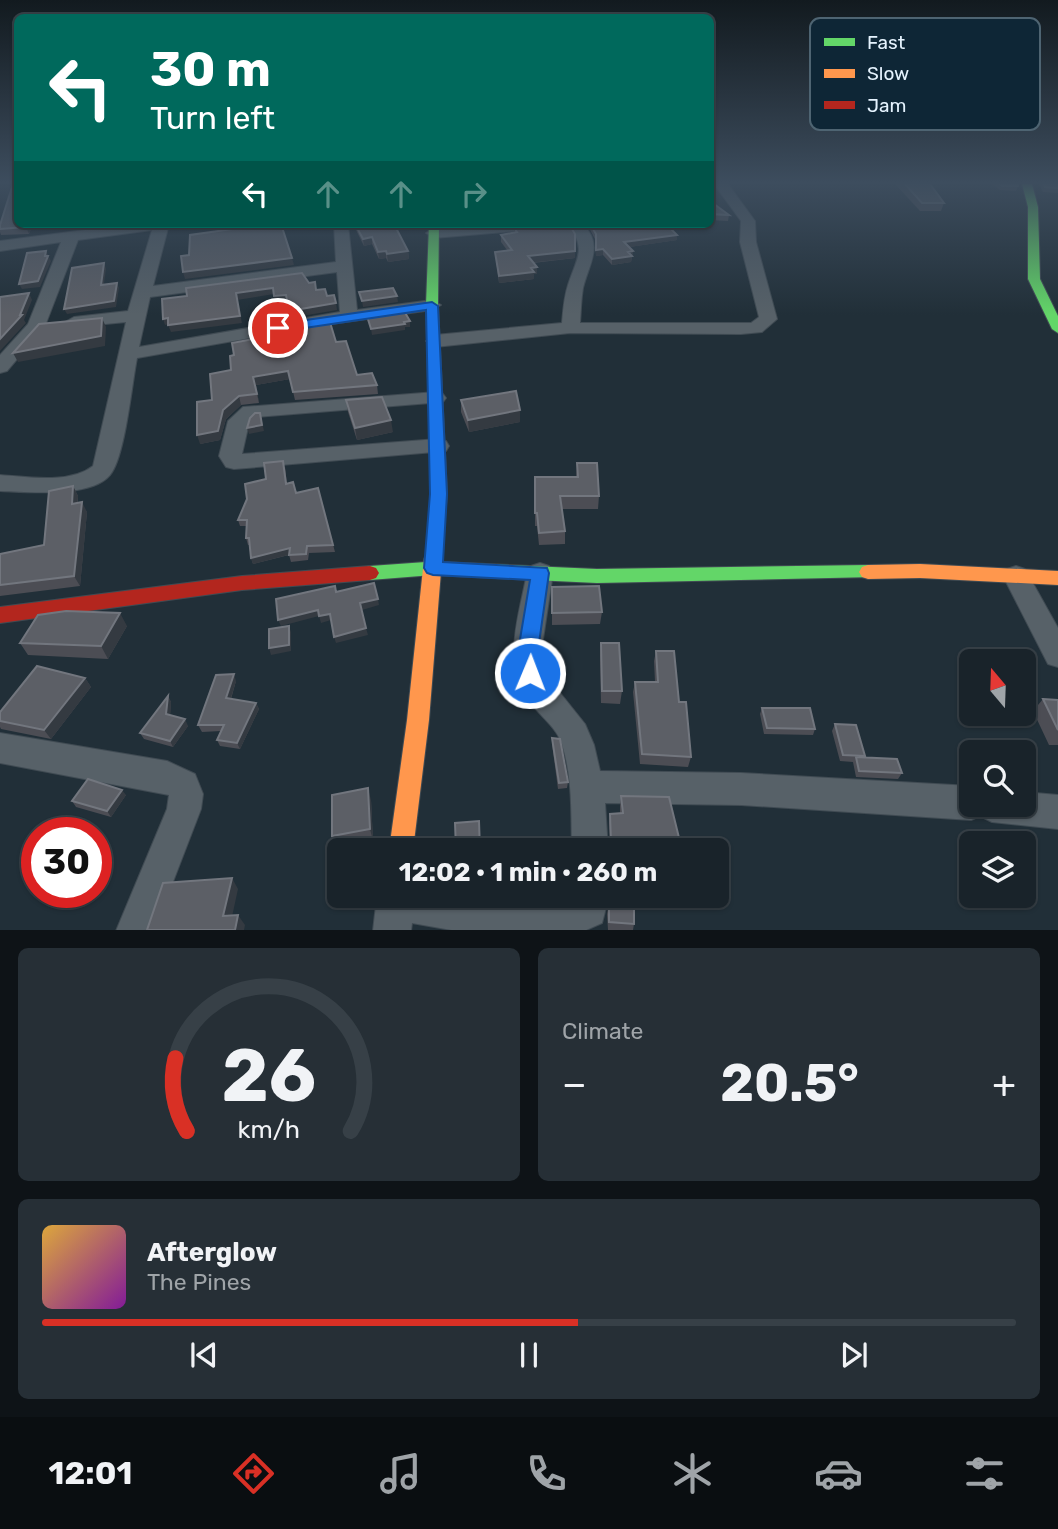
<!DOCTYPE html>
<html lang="en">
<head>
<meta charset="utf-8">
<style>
  body { margin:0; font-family:Rubik,sans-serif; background:#262f36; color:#f1f3f6; height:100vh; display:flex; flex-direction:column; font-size:26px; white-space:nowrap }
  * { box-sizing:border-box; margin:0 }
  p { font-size:23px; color:#9fa4a8 }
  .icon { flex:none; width:38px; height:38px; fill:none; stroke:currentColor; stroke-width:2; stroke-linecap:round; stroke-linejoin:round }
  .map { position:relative; height:930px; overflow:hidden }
  .panel { display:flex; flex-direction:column; gap:18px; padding:18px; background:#0e1317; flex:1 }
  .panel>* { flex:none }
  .banner { position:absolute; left:14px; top:14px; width:700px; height:214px; border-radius:10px; box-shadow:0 2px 5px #0004,0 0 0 2px #374047; background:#00695c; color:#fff; overflow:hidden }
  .needle { width:46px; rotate:341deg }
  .controls { position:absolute; left:959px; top:649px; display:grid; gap:14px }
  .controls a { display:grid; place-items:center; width:77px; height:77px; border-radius:10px; background:#19232a; box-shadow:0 2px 5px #0004,0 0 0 2px #374047; font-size:35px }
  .speed { position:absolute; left:21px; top:817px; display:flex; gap:14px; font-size:35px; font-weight:700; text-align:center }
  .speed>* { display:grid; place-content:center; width:91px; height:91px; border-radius:50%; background:#19232a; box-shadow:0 2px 5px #0004,0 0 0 2px #374047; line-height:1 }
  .speed .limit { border:10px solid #d22; background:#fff; color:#111 }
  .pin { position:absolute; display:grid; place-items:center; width:60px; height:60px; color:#fff; margin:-30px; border:4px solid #fff; border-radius:50%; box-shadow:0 2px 7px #0007 }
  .me { position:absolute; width:77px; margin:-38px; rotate:1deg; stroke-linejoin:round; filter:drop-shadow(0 0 5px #0008) }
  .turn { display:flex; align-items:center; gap:24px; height:147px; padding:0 21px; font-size:32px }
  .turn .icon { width:91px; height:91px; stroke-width:2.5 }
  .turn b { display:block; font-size:49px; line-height:60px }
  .lanes { display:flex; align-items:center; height:66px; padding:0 21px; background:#0003; justify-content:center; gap:35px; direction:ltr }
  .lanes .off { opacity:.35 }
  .big { font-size:52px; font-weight:700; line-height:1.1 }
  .panel .tile { flex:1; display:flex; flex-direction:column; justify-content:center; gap:10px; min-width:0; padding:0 24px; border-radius:10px; background:#262f36 }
  .panel .dial { align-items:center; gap:0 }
  .dial svg { height:182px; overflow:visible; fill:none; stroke:#374047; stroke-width:7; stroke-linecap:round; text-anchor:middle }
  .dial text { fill:#f1f3f6; stroke:none }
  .song { display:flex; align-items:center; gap:21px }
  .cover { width:84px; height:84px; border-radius:10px; background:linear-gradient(135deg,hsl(40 70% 55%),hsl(290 70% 35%)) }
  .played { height:7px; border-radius:4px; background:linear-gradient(90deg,#d93025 55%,#374047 55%) }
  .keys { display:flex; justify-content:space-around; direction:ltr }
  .heat { display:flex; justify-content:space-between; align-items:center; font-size:38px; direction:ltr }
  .panel .tiles { flex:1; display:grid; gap:18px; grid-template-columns:1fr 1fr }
  .tile:last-child { grid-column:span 2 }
  .trip { position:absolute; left:327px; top:838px; width:402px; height:70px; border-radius:10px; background:#19232a; box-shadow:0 2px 5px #0004,0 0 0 2px #374047; font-weight:700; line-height:70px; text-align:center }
  .menu { display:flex; height:112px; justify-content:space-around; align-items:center; background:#0a0e11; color:#9fa4a8 }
  .menu .icon { width:49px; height:49px }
  .menu .current { color:#d93025 }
  .menu b { font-size:32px; color:#f1f3f6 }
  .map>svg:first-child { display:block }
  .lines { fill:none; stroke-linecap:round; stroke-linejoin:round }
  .street-casing { stroke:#404b53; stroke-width:2 }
  .fast-casing { stroke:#404b53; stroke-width:2 }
  .slow-casing { stroke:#404b53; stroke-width:2 }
  .jam-casing { stroke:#404b53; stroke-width:2 }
  .street { fill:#576168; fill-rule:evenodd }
  .fast { fill:#63d668; fill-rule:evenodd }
  .slow { fill:#ff974d; fill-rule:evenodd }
  .jam { fill:#b3261e; fill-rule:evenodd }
  .wall { fill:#4c4d54 }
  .shaded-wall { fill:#343a41 }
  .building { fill:#5c5f66; stroke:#72767e; stroke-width:2 }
  .route { fill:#1a73e8; stroke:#114b97; stroke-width:2 }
  .key { fill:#0e2636; stroke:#4e6472; stroke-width:2 }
  .key-label { font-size:19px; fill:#e5f3fe }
</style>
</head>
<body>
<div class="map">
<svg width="1058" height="931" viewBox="0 0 1058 931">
  <rect width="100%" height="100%" fill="#212f38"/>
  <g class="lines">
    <g class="street-casing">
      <path id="street" d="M714,184H728L755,221L756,242L777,319L762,332L741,334L570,333L435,347L426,341L435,335L562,323C563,311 564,297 568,285C577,257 587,250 568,224H583C604,246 589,263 583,288C581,299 581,311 580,323H751L759,317L740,242L741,221Z
        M131,224H172L168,228L153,286L336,262L334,224H348L357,310L432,300L441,305L432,310L324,325L137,358C132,383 125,458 110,475C91,498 28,492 0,491V475C28,477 70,484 93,466L126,322L74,327L65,322L74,317L128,311L152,230L78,240L45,326L7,371L0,373V355L28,324L61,242L0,251V241ZM337,272L340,312L139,347L150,297Z
        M493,224H559L552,228L434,238L426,233L434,228Z
        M436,392L443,394L446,398L443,402L256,417L249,423L242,454L438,439L446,441L449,446L446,451L234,469L226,467L219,456L228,421L243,407Z
        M540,563L549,566L553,573L543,639L545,674L585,724L594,745L600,771L741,773L971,786V805H1024V792L1058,795V829L992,822L980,816L971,820L741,805L605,803L608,850H572C571,816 573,778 562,744C557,728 540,716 530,702C501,662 519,617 527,573L531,566Z
        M1016,566L1025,569L1058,628V667L1048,664L1003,576L1007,569Z
        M0,733L167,761L195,774L203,794L201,809L154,931H116L167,809L169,795L0,763Z
        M377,896L549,899L609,896L602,923L584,931H457L412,923L411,931H373Z"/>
    </g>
    <g class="fast-casing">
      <path id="fast" d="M1022,184H1032L1038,207L1040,279L1058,316V333L1052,329L1028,279V207Z
        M429,224H439L438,305L447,494L441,562L597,569L868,565L874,567L877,572L874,577L597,583L433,575L370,580L364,578L361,573L364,568L370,566L426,562L431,494L426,305Z"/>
    </g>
    <g class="slow-casing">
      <path id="slow" d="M433,552L439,554L442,559L429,720L413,850H389L407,720L424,559L427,554Z
        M920,564L1058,571V585L920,578L868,579L862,577L859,572L862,567L868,565Z"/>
    </g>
    <g class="jam-casing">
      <path id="jam" d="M370,566L376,568L379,573L376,578L370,580L242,590L0,623V607L242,576Z"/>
    </g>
    <use href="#street" class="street"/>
    <use href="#fast" class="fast"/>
    <use href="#slow" class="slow"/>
    <use href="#jam" class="jam"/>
  </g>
  <path class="wall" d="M895,184H930L944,203L941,211H920Z
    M992,184H1018V186L1016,191L1000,190Z
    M1039,184H1058V193L1043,192Z
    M710,201L729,215L728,221L710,220Z
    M33,224L29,234L1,235L0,232V225Z
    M353,224H394L408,251L409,259L388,262L386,258L379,259L372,244L364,246Z
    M587,224H677L676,229L672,230L677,240L629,247L633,251L631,262L612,265L603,255L596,256L595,239Z
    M514,228L575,258L533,263L537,267V274H534V279L499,283L495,252L507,250L501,242V235L514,233Z
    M336,342L357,375L377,385L378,394L295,400L290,379L256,385L259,403L241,405L226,419L220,440L200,444L212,400L231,370Z
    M346,400L393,432L357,440L348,412Z
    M461,400L520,410V422L469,432L461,412Z
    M577,463L599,496L598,509H562L565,531V544L539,545L537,526H535V477H576Z
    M285,467L287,484L296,493L318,488L335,552L309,553L308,560L291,562L289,555L253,564L251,558L249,545H248L246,538L247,526H240L238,520L266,479Z
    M73,486L78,496V503L87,512L80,586L0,596V554L44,545Z
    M552,587L602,612L600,624L552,625Z
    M127,626L108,659L28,655L20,643Z
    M601,643L622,691L620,704L601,703L600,656Z
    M656,651L679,702L691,757L688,767L640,764L633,692L635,682H655L654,661Z
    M85,678L91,687L51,739L1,729L0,727V712Z
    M236,681L231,699L256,703L259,709L240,749L220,746L217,740L221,731L202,732L198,725Z
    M168,696L171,702L170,715L188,726L173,747L144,739L140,733Z
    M1043,699L1058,700V745H1049L1033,711Z
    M762,708L815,729L813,735L764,734L760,714Z
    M835,724L865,756L864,757L902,773L898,779L856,777L853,762L840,761L832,731Z
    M552,738L568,782L567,788L558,789L552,744Z
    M126,795L111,817L76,807L72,801Z
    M621,796L682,850H602L603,843H610L609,823L610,814L620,813V806Z
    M371,800L373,841L336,848L332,836Z
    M610,896L673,899L670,908L634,906V924L633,930H608L607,914Z"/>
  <path class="shaded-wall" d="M28,224H33L29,234L26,227Z
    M677,224L676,229L666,231L667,225Z
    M677,235V240L623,248L624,242Z
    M372,237V244L364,246L363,239Z
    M603,249V255L596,256V250Z
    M46,251L51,261L40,287L22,289L19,284L45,256Z
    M386,251V258L379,259L378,252Z
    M408,251L409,259L388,262L387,254Z
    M575,251V258L528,263V256Z
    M633,251L631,262L612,265V259L628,252Z
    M292,258L294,265L185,279L183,272Z
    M104,263L106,269L103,291L101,285Z
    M537,267V274H534V279L499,283V276Z
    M117,283L119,288L116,307L67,314L64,309Z
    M273,288L274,294L237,300L242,323L171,332L168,325L236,293Z
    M29,293L32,300L24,320L26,323L0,351V339L20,315Z
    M286,295L287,301L275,303L274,296Z
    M397,296L398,302L363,307L362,301Z
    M336,303L337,310L290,318L289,311Z
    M102,318L106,327L105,346L18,362L13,353Z
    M168,318L170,324L165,325L163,319Z
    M410,321V327H405V330L372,335L371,329Z
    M288,371L290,379L256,385L259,403L253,377Z
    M239,396L241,405L226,419L220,440L200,444L197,435Z
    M520,410V422L469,432L468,420Z
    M260,413L264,431L249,434L247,428Z
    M391,420L393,432L357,440L355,428Z
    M73,486L78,496L77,515L72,504Z
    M82,502L87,512L80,586L74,576Z
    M290,548L292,554L253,564L251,558Z
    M378,599L379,605L362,610L360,603Z
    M318,610L330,614L331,620L321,623L319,616L281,626L278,620Z
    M120,613L127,626L108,659L101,646Z
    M289,626L291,632V651L271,655L269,648Z
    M366,628L368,635L336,643L334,637Z
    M234,674L236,681L229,704L226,698Z
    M85,678L91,687L51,739L44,730Z
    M168,696L171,702L170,720L166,714Z
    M256,703L259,709L240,749L237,743Z
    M185,719L188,726L173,747L170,741Z
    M368,788L371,800L373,841L370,829Z
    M122,790L126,795L111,817L107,811Z
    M232,878L238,889L230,926L223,916Z
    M238,915L245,925L244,930H235Z"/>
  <path class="building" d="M13,184H18V224H28L26,227L0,229V225Z
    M905,184H930L944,203H922Z
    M1000,184H1018V186H1002Z
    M1044,184H1058V188L1045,187Z
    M710,201L729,215L710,214Z
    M239,224H281L292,258L183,272L181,256L189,255L190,235L240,228Z
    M355,224H394L408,251L387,254L386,251L378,252L372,237L363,239Z
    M546,224H569L575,234V251L528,256L537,267L531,268L534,272L499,276L495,252L512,250L501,235L517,232L514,228Z
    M590,224H673L667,225L677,235L624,242L633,251L628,252L632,256L612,259L603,249L596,250V234Z
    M46,251L45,256H48L38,281L19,284L27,253Z
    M104,263L101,285L117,283L114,301L64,309L72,268Z
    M302,273L309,283L315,282L316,290L325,289L327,296L334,295L336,303L289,311L286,295L274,296L273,288L236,293L240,316L168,325V318L163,319L162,299L187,296L186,288Z
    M393,288L397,296L362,301L359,292Z
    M29,293L20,315H22L0,339V297Z
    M404,311L410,321L404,322L405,324L371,329L367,316Z
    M102,318L101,336L13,353L39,324Z
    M329,319L336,342L346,341L357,375L372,373L377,385L293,392L288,371L253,377L257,394L239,396L223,410L218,431L197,435V402L212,400L210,374L231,370L230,356L234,355L232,343L292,332L291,325Z
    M516,391L520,410L468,420L461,400Z
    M382,397L391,420L355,428L346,400Z
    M255,413H260L262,425L247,428L250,418Z
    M283,461L286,484L293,482L296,493L318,488L333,545L307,546L306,554L289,555L290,548L251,558L249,538H246L247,520H238L247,499L245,484L266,479L264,463Z
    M577,463H597L599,496H560L565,531L539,533L537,513H535V477H578Z
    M73,486L72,504L82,502L74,576L0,585V554L44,545L49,491Z
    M374,583L378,599L360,603L366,628L334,637L330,614L319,616L318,610L278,620L276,599L330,587L335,586L336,592Z
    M599,586L602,612L552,613V587Z
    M66,611L120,613L101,646L20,643L38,615Z
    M289,626V645L269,648V629Z
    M601,643H619L622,691H602Z
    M656,651H674L679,702H686L691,757L642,754L635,682H658Z
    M37,666L85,678L44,730L0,721V712Z
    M234,674L226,698L256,703L237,743L217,740L224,725H198L216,675Z
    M168,696L166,714L185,719L170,741L140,733Z
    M1043,699L1058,700V730Z
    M762,708H810L815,729L767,728Z
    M835,724L856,725L865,756L843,755Z
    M552,738L560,739L568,782L559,783Z
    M856,757L897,759L902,773L859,771Z
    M88,779L122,790L107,811L72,801Z
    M368,788L370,829L332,836V795Z
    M621,796L669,797L682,850H603V843H611L610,814L623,813Z
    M479,821L480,850H456L455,823Z
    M232,878L223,916L238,915L235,930H147L163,883Z
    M611,896H673V899L634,898V924L609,922V905Z"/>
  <linearGradient id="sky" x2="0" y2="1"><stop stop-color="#121a1f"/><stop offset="0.58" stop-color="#3d4d5e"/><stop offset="1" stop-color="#3d4d5e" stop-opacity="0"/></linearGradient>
  <rect width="1058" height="315" fill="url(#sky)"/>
  <path class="route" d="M432,302L438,306L447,494L443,562L547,568L549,573L537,657L540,673L537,679L530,682L522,679L517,657L530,580L433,575L427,573L424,568L430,494L426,310L278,332L271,328L278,324Z"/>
  <rect x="810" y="18" width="230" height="112" rx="10" class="key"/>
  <rect x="824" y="38" width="31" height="8" fill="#63d668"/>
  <rect x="824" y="69" width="31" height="9" fill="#ff974d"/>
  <rect x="824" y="101" width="31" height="8" fill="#b3261e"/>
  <g class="key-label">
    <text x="867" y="49">Fast</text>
    <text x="867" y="80">Slow</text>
    <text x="867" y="112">Jam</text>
  </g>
</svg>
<div class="controls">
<a><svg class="needle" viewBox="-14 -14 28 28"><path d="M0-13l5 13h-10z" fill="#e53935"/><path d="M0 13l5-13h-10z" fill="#9fa4a8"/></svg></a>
<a><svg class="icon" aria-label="search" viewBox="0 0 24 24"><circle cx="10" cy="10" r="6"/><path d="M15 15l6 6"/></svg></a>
<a><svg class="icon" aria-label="layers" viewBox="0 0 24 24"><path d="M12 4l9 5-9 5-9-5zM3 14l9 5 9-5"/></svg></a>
</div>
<div class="speed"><div class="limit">30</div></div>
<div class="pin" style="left:278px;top:328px;background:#d93025"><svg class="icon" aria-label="arrive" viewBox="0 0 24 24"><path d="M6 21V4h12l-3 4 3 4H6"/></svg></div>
<svg class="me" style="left:530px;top:673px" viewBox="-20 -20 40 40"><circle r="17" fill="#1a73e8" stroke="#fff" stroke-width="3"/><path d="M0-11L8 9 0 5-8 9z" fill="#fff"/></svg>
<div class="trip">12:02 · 1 min · 260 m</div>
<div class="banner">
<div class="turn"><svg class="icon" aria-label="left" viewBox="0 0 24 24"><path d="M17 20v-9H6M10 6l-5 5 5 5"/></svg><div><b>30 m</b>Turn left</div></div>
<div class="lanes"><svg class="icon" aria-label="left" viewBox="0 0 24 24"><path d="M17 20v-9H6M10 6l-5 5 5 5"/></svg><svg class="icon off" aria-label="ahead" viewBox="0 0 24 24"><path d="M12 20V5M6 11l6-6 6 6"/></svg><svg class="icon off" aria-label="ahead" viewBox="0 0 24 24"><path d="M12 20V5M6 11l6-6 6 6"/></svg><svg class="icon off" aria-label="right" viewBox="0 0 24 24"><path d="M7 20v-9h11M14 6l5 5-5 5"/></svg></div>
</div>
</div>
<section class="panel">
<div class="tiles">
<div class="tile dial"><svg viewBox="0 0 100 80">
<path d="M14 69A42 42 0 1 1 86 69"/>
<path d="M14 69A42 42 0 0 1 9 37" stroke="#d93025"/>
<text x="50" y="56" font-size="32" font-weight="700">26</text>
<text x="50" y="72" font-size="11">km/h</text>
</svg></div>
<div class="tile"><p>Climate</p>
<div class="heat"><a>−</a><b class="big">20.5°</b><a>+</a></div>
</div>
<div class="tile">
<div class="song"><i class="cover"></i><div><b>Afterglow</b><p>The Pines</p></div></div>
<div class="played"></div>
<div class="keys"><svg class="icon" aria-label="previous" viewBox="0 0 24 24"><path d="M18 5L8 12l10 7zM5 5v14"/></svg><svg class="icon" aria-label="pause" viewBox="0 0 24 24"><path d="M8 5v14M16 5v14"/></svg><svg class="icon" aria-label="next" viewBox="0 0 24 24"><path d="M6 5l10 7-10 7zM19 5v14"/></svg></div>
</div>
</div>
</section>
<nav class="menu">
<b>12:01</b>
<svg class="icon current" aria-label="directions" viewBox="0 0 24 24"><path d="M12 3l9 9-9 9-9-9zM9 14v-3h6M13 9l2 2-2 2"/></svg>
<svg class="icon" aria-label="music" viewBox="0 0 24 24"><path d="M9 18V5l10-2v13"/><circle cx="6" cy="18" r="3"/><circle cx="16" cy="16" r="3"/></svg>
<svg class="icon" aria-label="phone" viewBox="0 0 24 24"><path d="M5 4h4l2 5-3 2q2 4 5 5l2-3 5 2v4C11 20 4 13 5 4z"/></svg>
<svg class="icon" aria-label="climate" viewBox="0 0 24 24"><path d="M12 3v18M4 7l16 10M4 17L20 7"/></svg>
<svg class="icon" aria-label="car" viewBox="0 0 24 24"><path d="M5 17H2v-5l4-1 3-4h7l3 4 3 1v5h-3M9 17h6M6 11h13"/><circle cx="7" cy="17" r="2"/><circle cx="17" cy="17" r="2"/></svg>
<svg class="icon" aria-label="filters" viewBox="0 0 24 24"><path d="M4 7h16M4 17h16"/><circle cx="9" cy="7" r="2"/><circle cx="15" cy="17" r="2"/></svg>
</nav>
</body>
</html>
